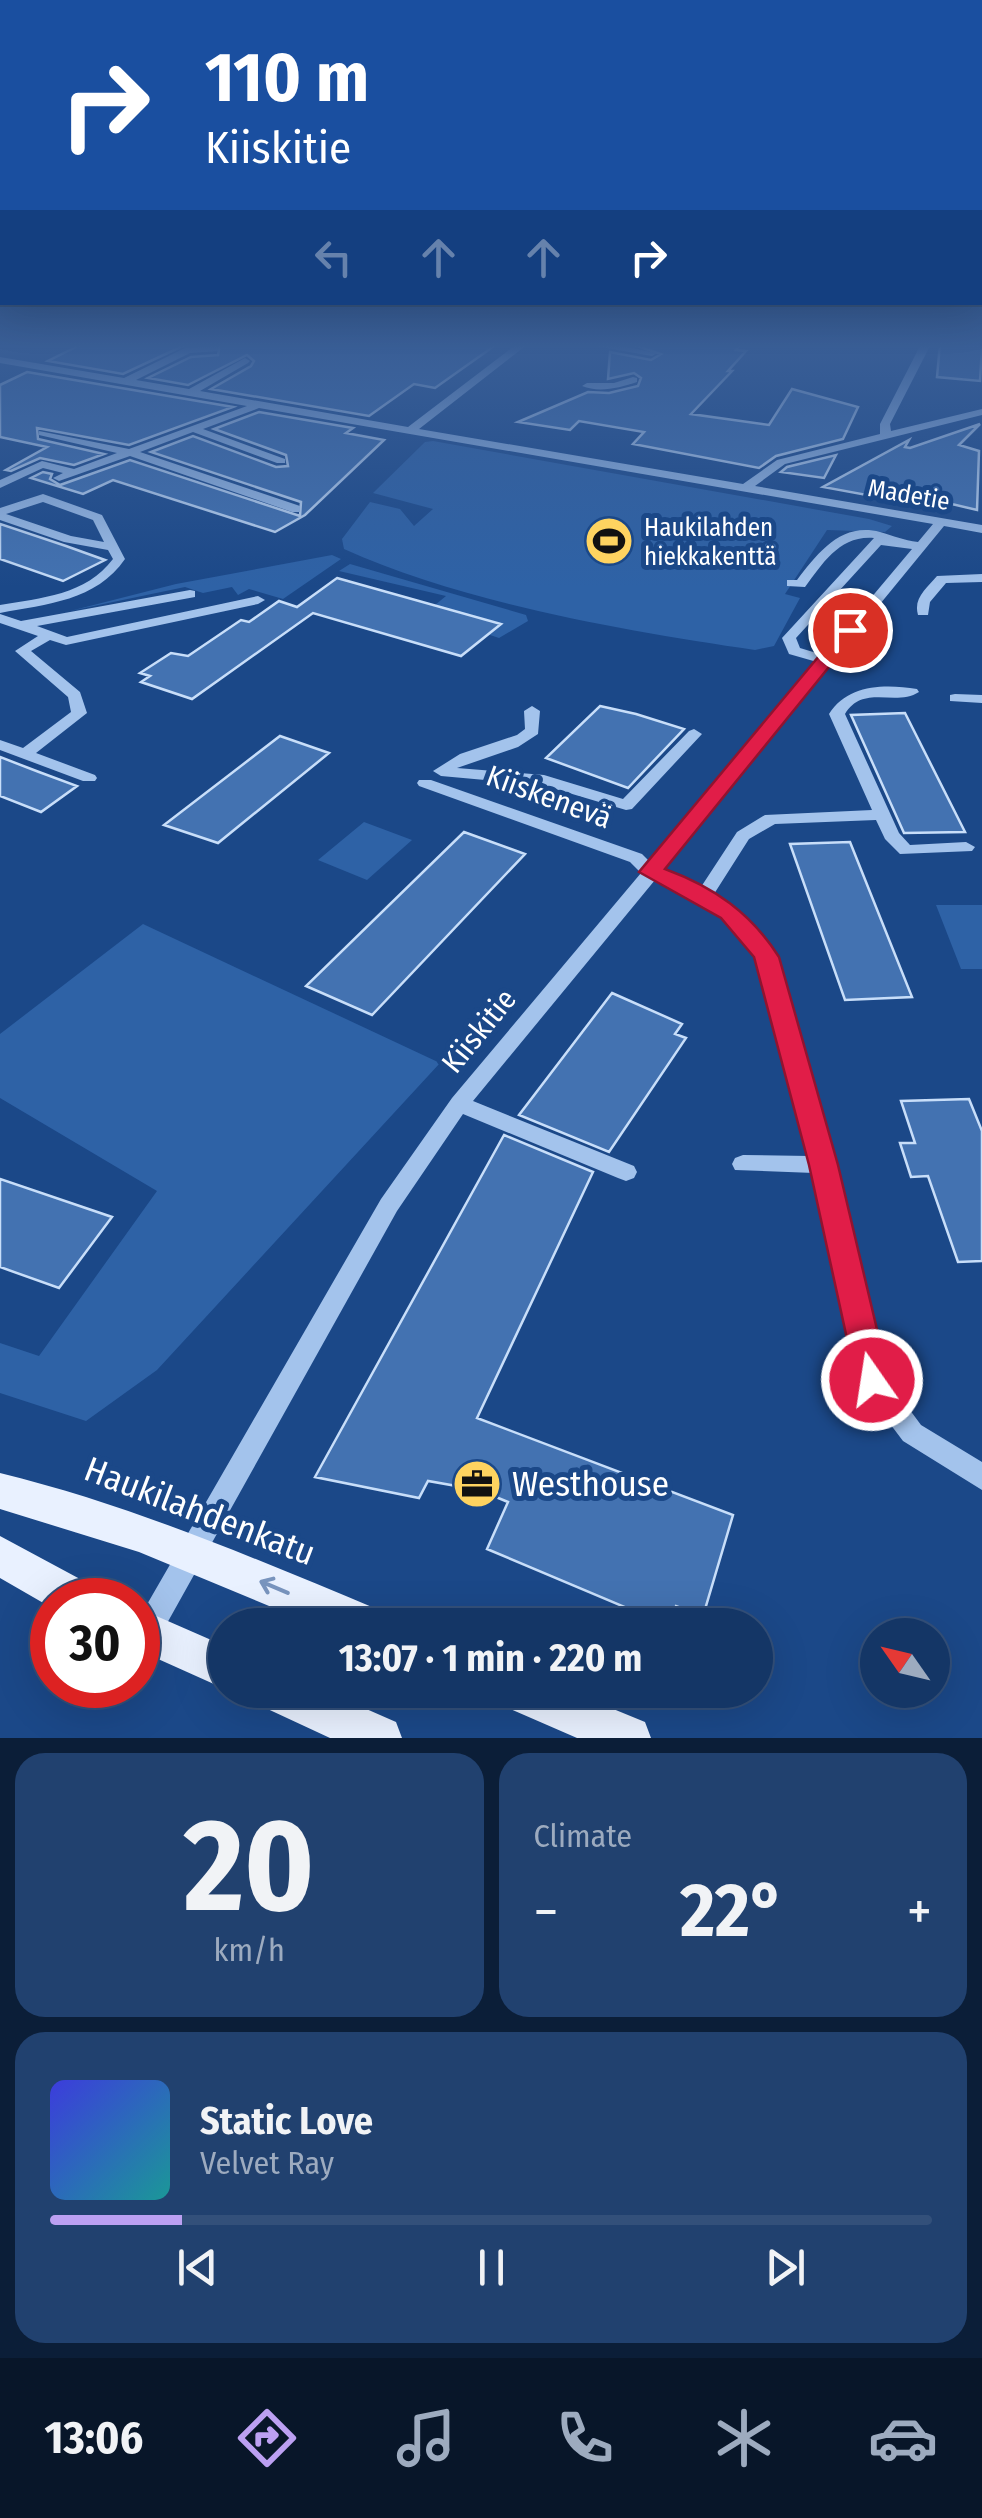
<!DOCTYPE html>
<html lang="en">
<head>
<meta charset="utf-8">
<style>
  body { margin:0; font-family:"Fira Sans Condensed",sans-serif; background:#21416f; color:#f1f3f6; height:100vh; display:flex; flex-direction:column; font-size:38px; white-space:nowrap }
  * { box-sizing:border-box; margin:0 }
  p { font-size:32px; color:#9dabbf }
  .icon { flex:none; width:55px; height:55px; fill:none; stroke:currentColor; stroke-width:2; stroke-linecap:round; stroke-linejoin:round }
  .map { position:relative; height:1738px; overflow:hidden }
  .drawer { display:flex; flex-direction:column; gap:15px; padding:15px; background:#0b1e38; flex:1 }
  .drawer>* { flex:none }
  .hud { position:absolute; left:0px; top:0px; width:982px; height:305px; box-shadow:0 10px 40px #0002,0 0 0 2px #33507a; background:#1a4fa0; color:#fff; overflow:hidden }
  .needle { width:65px; rotate:304deg }
  .tools { position:absolute; left:860px; top:1618px; display:grid; gap:20px }
  .tools a { display:grid; place-items:center; width:90px; height:90px; border-radius:50%; background:#143666; box-shadow:0 10px 40px #0002,0 0 0 2px #33507a; font-size:50px }
  .speed { position:absolute; left:30px; top:1578px; display:flex; gap:20px; font-size:50px; font-weight:700; text-align:center }
  .speed>* { display:grid; place-content:center; width:130px; height:130px; border-radius:50%; background:#143666; box-shadow:0 10px 40px #0002,0 0 0 2px #33507a; line-height:1 }
  .speed .limit { border:15px solid #d22; background:#fff; color:#111 }
  .pin { position:absolute; display:grid; place-items:center; width:85px; height:85px; color:#fff; margin:-42px; border:5px solid #fff; border-radius:50%; box-shadow:0 2px 10px #0007 }
  .me { position:absolute; width:110px; margin:-55px; rotate:347deg; stroke-linejoin:round; filter:drop-shadow(0 0 8px #0008) }
  .turn { display:flex; align-items:center; gap:35px; height:210px; padding:0 40px; font-size:45px }
  .turn .icon { width:130px; height:130px; stroke-width:2.5 }
  .turn b { display:block; font-size:70px; line-height:85px }
  .lanes { display:flex; align-items:center; height:95px; padding:0 40px; background:#0003; justify-content:center; gap:50px; direction:ltr }
  .lanes .off { opacity:.35 }
  .big { font-size:75px; font-weight:700; line-height:1.1 }
  .drawer .tile { flex:1; display:flex; flex-direction:column; justify-content:center; gap:15px; min-width:0; padding:0 35px; border-radius:30px; background:#21416f }
  .drawer .dial { align-items:center; gap:0 }
  .dial b { font-size:130px; line-height:1 }
  .song { display:flex; align-items:center; gap:30px }
  .cover { width:120px; height:120px; border-radius:15px; background:linear-gradient(135deg,hsl(240 70% 55%),hsl(180 70% 35%)) }
  .played { height:10px; border-radius:5px; background:linear-gradient(90deg,#bca0f2 15%,#33507a 15%) }
  .keys { display:flex; justify-content:space-around; direction:ltr }
  .heat { display:flex; justify-content:space-between; align-items:center; font-size:55px; direction:ltr }
  .drawer .tiles { flex:1; display:grid; gap:15px; grid-template-columns:1fr 1fr }
  .tile:last-child { grid-column:span 2 }
  .trip { position:absolute; left:208px; top:1608px; width:565px; height:100px; border-radius:50px; background:#143666; box-shadow:0 10px 40px #0002,0 0 0 2px #33507a; font-weight:700; line-height:100px; text-align:center }
  .tab-bar { display:flex; height:160px; justify-content:space-around; align-items:center; background:#081629; color:#9dabbf }
  .tab-bar .icon { width:70px; height:70px }
  .tab-bar .active { color:#bca0f2 }
  .tab-bar b { font-size:45px; color:#f1f3f6 }
  .map>svg:first-child { display:block }
  .green { fill:#2e62a6 }
  .building { fill:#4372b1; stroke:#c8def9; stroke-width:2.5 }
  .lines { fill:none; stroke-linecap:round; stroke-linejoin:round }
  .minor { fill:#a3c3ec; fill-rule:evenodd }
  .major { fill:#e9f1ff; fill-rule:evenodd }
  .oneway { stroke:#7894be }
  .route { fill:#e11d48; stroke:#92132f; stroke-width:2.5 }
  .labels { text-anchor:middle; stroke-width:10; stroke-linejoin:round; paint-order:stroke }
  .far-street-label { font-size:25px; fill:#fff; stroke:#1b4888 }
  .far-poi-label { font-size:25px; fill:#fff; stroke:#1b4888; text-anchor:start }
  .street-label { font-size:30px; fill:#fff; stroke:#1b4888 }
  .near-poi-label { font-size:35px; fill:#fff; stroke:#1b4888; text-anchor:start }
  .near-street-label { font-size:35px; fill:#fff; stroke:#1b4888 }
</style>
</head>
<body>
<div class="map">
<svg width="982" height="1738" viewBox="0 0 982 1738">
  <rect width="100%" height="100%" fill="#1b4888"/>
  <path class="green" d="M433,441L869,519L892,526L885,532L827,530L785,594L800,598L774,646L755,650C625,631 463,603 344,549L342,539L370,502L400,509L414,526L433,509L373,493L425,442Z
    M332,555L341,559L283,599L249,589L238,595L232,587L203,593L185,587L70,611L176,584Z
    M350,564L526,615L528,621L499,638L487,634L499,623L435,605L446,596L339,571Z
    M364,822L412,840L367,880L318,860Z
    M936,905H982V969H961Z
    M143,924L440,1063L157,1370L86,1421L0,1393V1343L39,1356L157,1191L0,1098V1034Z"/>
  <path class="building" d="M82,344H187L123,374L48,361Z
    M220,344H497L435,388L414,384L369,416L211,389L251,366L254,361L247,355L188,385L148,378L191,357L218,355Z
    M631,344H741L736,350L746,351L728,371H732L691,414L769,425L792,389L858,407L843,439L776,456L759,468L633,444L644,432L579,421L570,430L518,422L588,392L609,393L638,386L641,378L634,373L608,379L610,352L651,360L661,354Z
    M940,344L982,346L980,381L937,377Z
    M27,372L233,407L129,445L37,428L38,439L104,454L74,465L40,458L11,471L6,470L47,447L0,437V385Z
    M259,412L353,428L346,433L384,440L305,515L275,532L113,480L83,494L31,478L43,472L52,474L50,479L60,485L130,460L300,516L301,502L151,452L193,436L276,467L288,466L286,455L214,429Z
    M980,424L959,445L979,451L977,510L914,495L903,501L875,492L872,496L823,487L909,440L905,447L910,448Z
    M836,455L824,478L781,472L787,467Z
    M0,524L66,546L105,560L63,581L0,559Z
    M337,578L501,624L461,656L313,613L192,699L141,682L150,676L140,673L171,653L188,656L241,620L249,622L279,601L297,607Z
    M600,706L636,714L684,729L628,788L546,758Z
    M905,713L965,832L904,833L851,715Z
    M280,736L329,753L218,843L164,825Z
    M0,757L39,772L77,786L41,812L0,796Z
    M464,832L525,854L372,1015L306,986Z
    M850,842L912,997L845,1000L790,844Z
    M612,993L682,1024L675,1034L686,1038L609,1152L519,1115Z
    M969,1099L982,1131V1261L958,1262L928,1176L911,1177L900,1143H915L901,1101Z
    M504,1135L593,1172L477,1418L733,1515L703,1616L676,1606L667,1625L487,1549L508,1502L479,1490L428,1481L419,1498L315,1477Z
    M0,1179L112,1217L59,1288L0,1267Z"/>
  <g class="lines">
    <path class="minor" d="M517,344H528L419,429L743,484L777,460L880,434V424L921,344H931L890,424L891,431L982,409V415L785,464L755,486L982,525V533L944,526L662,870L701,887L737,832L765,815L872,810L829,714C848,684 885,684 917,689L919,692C896,707 863,684 845,714L899,833L910,845L966,842L975,847L972,851L900,854L885,839L876,820L775,824L749,839L714,894C742,911 759,929 776,957L834,1165L884,1375L921,1425L982,1462V1490L903,1441L863,1388L814,1173L735,1170L732,1164L735,1158L743,1155L810,1156L758,957C734,919 697,894 655,880L473,1101L634,1166L637,1172L634,1178L626,1181L618,1178L463,1114L397,1211L156,1643L146,1648L138,1644V1620L381,1199L452,1098L641,873L630,862L419,786L417,783L419,780H431L642,854L650,862L817,662L789,654L782,638L874,538C840,535 823,563 805,587L787,586V580H797C818,553 841,522 880,532C894,536 903,540 918,542L933,524L259,408L203,429L285,459V463H277L193,432L140,452L300,506V512H292L130,456L59,481L53,478L63,473L43,468L0,488V480L42,461L74,469L117,453L39,435V431L129,449L247,406L0,363V357L124,378L185,348L215,346L218,347V351L190,353L136,380L189,389L245,358L250,361L248,363L200,391L408,427ZM881,545L912,549L823,655L800,648L796,638Z
      M584,344H610L657,353L652,356Z
      M633,377L637,378V382C619,388 599,393 582,386L587,383H614Z
      M43,494L102,515L125,559C96,601 47,604 0,613V605C41,598 86,595 113,559L108,550L64,542L0,520V508ZM43,502L93,520L104,542L71,536L6,514Z
      M982,574V582L946,583L930,602L928,615H918C913,598 927,588 937,576Z
      M190,590L195,591V597L37,626L67,637L258,596L265,600L258,604L66,645L50,640L31,651L80,692L87,713L36,753L95,775L97,778L95,781H83L0,750V740L23,748L71,712L68,697L15,651L38,636L0,623V614L21,621Z
      M955,694L982,695V703L950,701V695Z
      M532,706L540,711L538,734L518,747L457,768L544,775L623,799L689,731L694,729L702,734L632,809L626,810L542,785L441,776L433,771L460,754L517,735L525,729L524,711Z"/>
    <path class="major" d="M0,1473C131,1505 254,1558 379,1610L385,1625H315L139,1552L0,1509Z
      M0,1536L93,1586L99,1600H52V1608L0,1578Z
      M138,1608L225,1646V1689L138,1650Z
      M253,1690H323L396,1722L402,1738H330L259,1705Z
      M495,1690H567L645,1722L651,1738H577L501,1705Z"/>
  </g>
  <defs><path id="oneway-shaft" d="M-6 0H5M1.5-3L5.5 0L1.5 3" fill="none" stroke-width="1.6" stroke-linecap="round" stroke-linejoin="round" transform="scale(2.5)"/></defs>
  <use class="oneway" href="#oneway-shaft" transform="translate(274 1587) rotate(-157)"/>
  <linearGradient id="sky" x2="0" y2="1"><stop stop-color="#0f284b"/><stop offset="0.59" stop-color="#395e96"/><stop offset="1" stop-color="#395e96" stop-opacity="0"/></linearGradient>
  <rect width="982" height="587" fill="url(#sky)"/>
  <path class="route" d="M844,626L859,630L665,869C714,887 751,913 779,957L838,1165L889,1380L884,1390L872,1394L861,1390L856,1380L809,1165L754,957L721,918L639,872Z"/>
  <defs>
    <g id="stadium-disc" transform="scale(2.5)"><circle r="9.5" fill="#fed360" stroke="#1b4888"/><path d="M0-5a6.5 5 0 1 0 0 10a6.5 5 0 1 0 0-10ZM-3.5-1.8h7v3.6h-7Z" fill="#111"/></g>
    <g id="office-disc" transform="scale(2.5)"><circle r="9.5" fill="#fed360" stroke="#1b4888"/><path d="M-6-3h4V-5.5h4V-3h4V5H-6ZM-1-4.5V-3h2v-1.5ZM-6 0V1H6V0Z" fill="#111"/></g>
  </defs>
  <g fill-rule="evenodd">
    <use href="#stadium-disc" x="609" y="541"/>
    <use href="#office-disc" x="477" y="1484"/>
  </g>
  <g class="labels">
    <g class="far-street-label">
      <text transform="translate(909 494) rotate(10)" y="9">Madetie</text>
    </g>
    <g class="far-poi-label">
      <text x="644" y="536">Haukilahden<tspan x="644" dy="29">hiekkakenttä</tspan></text>
    </g>
    <g class="street-label">
      <text transform="translate(549 797) rotate(20)" y="10">Kiiskenevä</text>
      <text transform="translate(479 1031) rotate(-51)" y="10">Kiiskitie</text>
    </g>
    <g class="near-poi-label">
      <text x="512" y="1496">Westhouse</text>
    </g>
    <g class="near-street-label">
      <text transform="translate(200 1511) rotate(21)" y="12">Haukilahdenkatu</text>
    </g>
  </g>
</svg>
<div class="tools">
<a><svg class="needle" viewBox="-14 -14 28 28"><path d="M0-13l5 13h-10z" fill="#e53935"/><path d="M0 13l5-13h-10z" fill="#9dabbf"/></svg></a>
</div>
<div class="speed"><div class="limit">30</div></div>
<div class="pin" style="left:850px;top:630px;background:#d93025"><svg class="icon" aria-label="arrive" viewBox="0 0 24 24"><path d="M6 21V4h12l-3 4 3 4H6"/></svg></div>
<svg class="me" style="left:872px;top:1380px" viewBox="-20 -20 40 40"><circle r="17" fill="#e11d48" stroke="#fff" stroke-width="3"/><path d="M0-11L8 9 0 5-8 9z" fill="#fff"/></svg>
<div class="trip">13:07 · 1 min · 220 m</div>
<div class="hud">
<div class="turn"><svg class="icon" aria-label="right" viewBox="0 0 24 24"><path d="M7 20v-9h11M14 6l5 5-5 5"/></svg><div><b>110 m</b>Kiiskitie</div></div>
<div class="lanes"><svg class="icon off" aria-label="left" viewBox="0 0 24 24"><path d="M17 20v-9H6M10 6l-5 5 5 5"/></svg><svg class="icon off" aria-label="ahead" viewBox="0 0 24 24"><path d="M12 20V5M6 11l6-6 6 6"/></svg><svg class="icon off" aria-label="ahead" viewBox="0 0 24 24"><path d="M12 20V5M6 11l6-6 6 6"/></svg><svg class="icon" aria-label="right" viewBox="0 0 24 24"><path d="M7 20v-9h11M14 6l5 5-5 5"/></svg></div>
</div>
</div>
<section class="drawer">
<div class="tiles">
<div class="tile dial"><b>20</b><p>km/h</p></div>
<div class="tile"><p>Climate</p>
<div class="heat"><a>−</a><b class="big">22°</b><a>+</a></div>
</div>
<div class="tile">
<div class="song"><i class="cover"></i><div><b>Static Love</b><p>Velvet Ray</p></div></div>
<div class="played"></div>
<div class="keys"><svg class="icon" aria-label="previous" viewBox="0 0 24 24"><path d="M18 5L8 12l10 7zM5 5v14"/></svg><svg class="icon" aria-label="pause" viewBox="0 0 24 24"><path d="M8 5v14M16 5v14"/></svg><svg class="icon" aria-label="next" viewBox="0 0 24 24"><path d="M6 5l10 7-10 7zM19 5v14"/></svg></div>
</div>
</div>
</section>
<nav class="tab-bar">
<b>13:06</b>
<svg class="icon active" aria-label="directions" viewBox="0 0 24 24"><path d="M12 3l9 9-9 9-9-9zM9 14v-3h6M13 9l2 2-2 2"/></svg>
<svg class="icon" aria-label="music" viewBox="0 0 24 24"><path d="M9 18V5l10-2v13"/><circle cx="6" cy="18" r="3"/><circle cx="16" cy="16" r="3"/></svg>
<svg class="icon" aria-label="phone" viewBox="0 0 24 24"><path d="M5 4h4l2 5-3 2q2 4 5 5l2-3 5 2v4C11 20 4 13 5 4z"/></svg>
<svg class="icon" aria-label="climate" viewBox="0 0 24 24"><path d="M12 3v18M4 7l16 10M4 17L20 7"/></svg>
<svg class="icon" aria-label="car" viewBox="0 0 24 24"><path d="M5 17H2v-5l4-1 3-4h7l3 4 3 1v5h-3M9 17h6M6 11h13"/><circle cx="7" cy="17" r="2"/><circle cx="17" cy="17" r="2"/></svg>
</nav>
</body>
</html>
